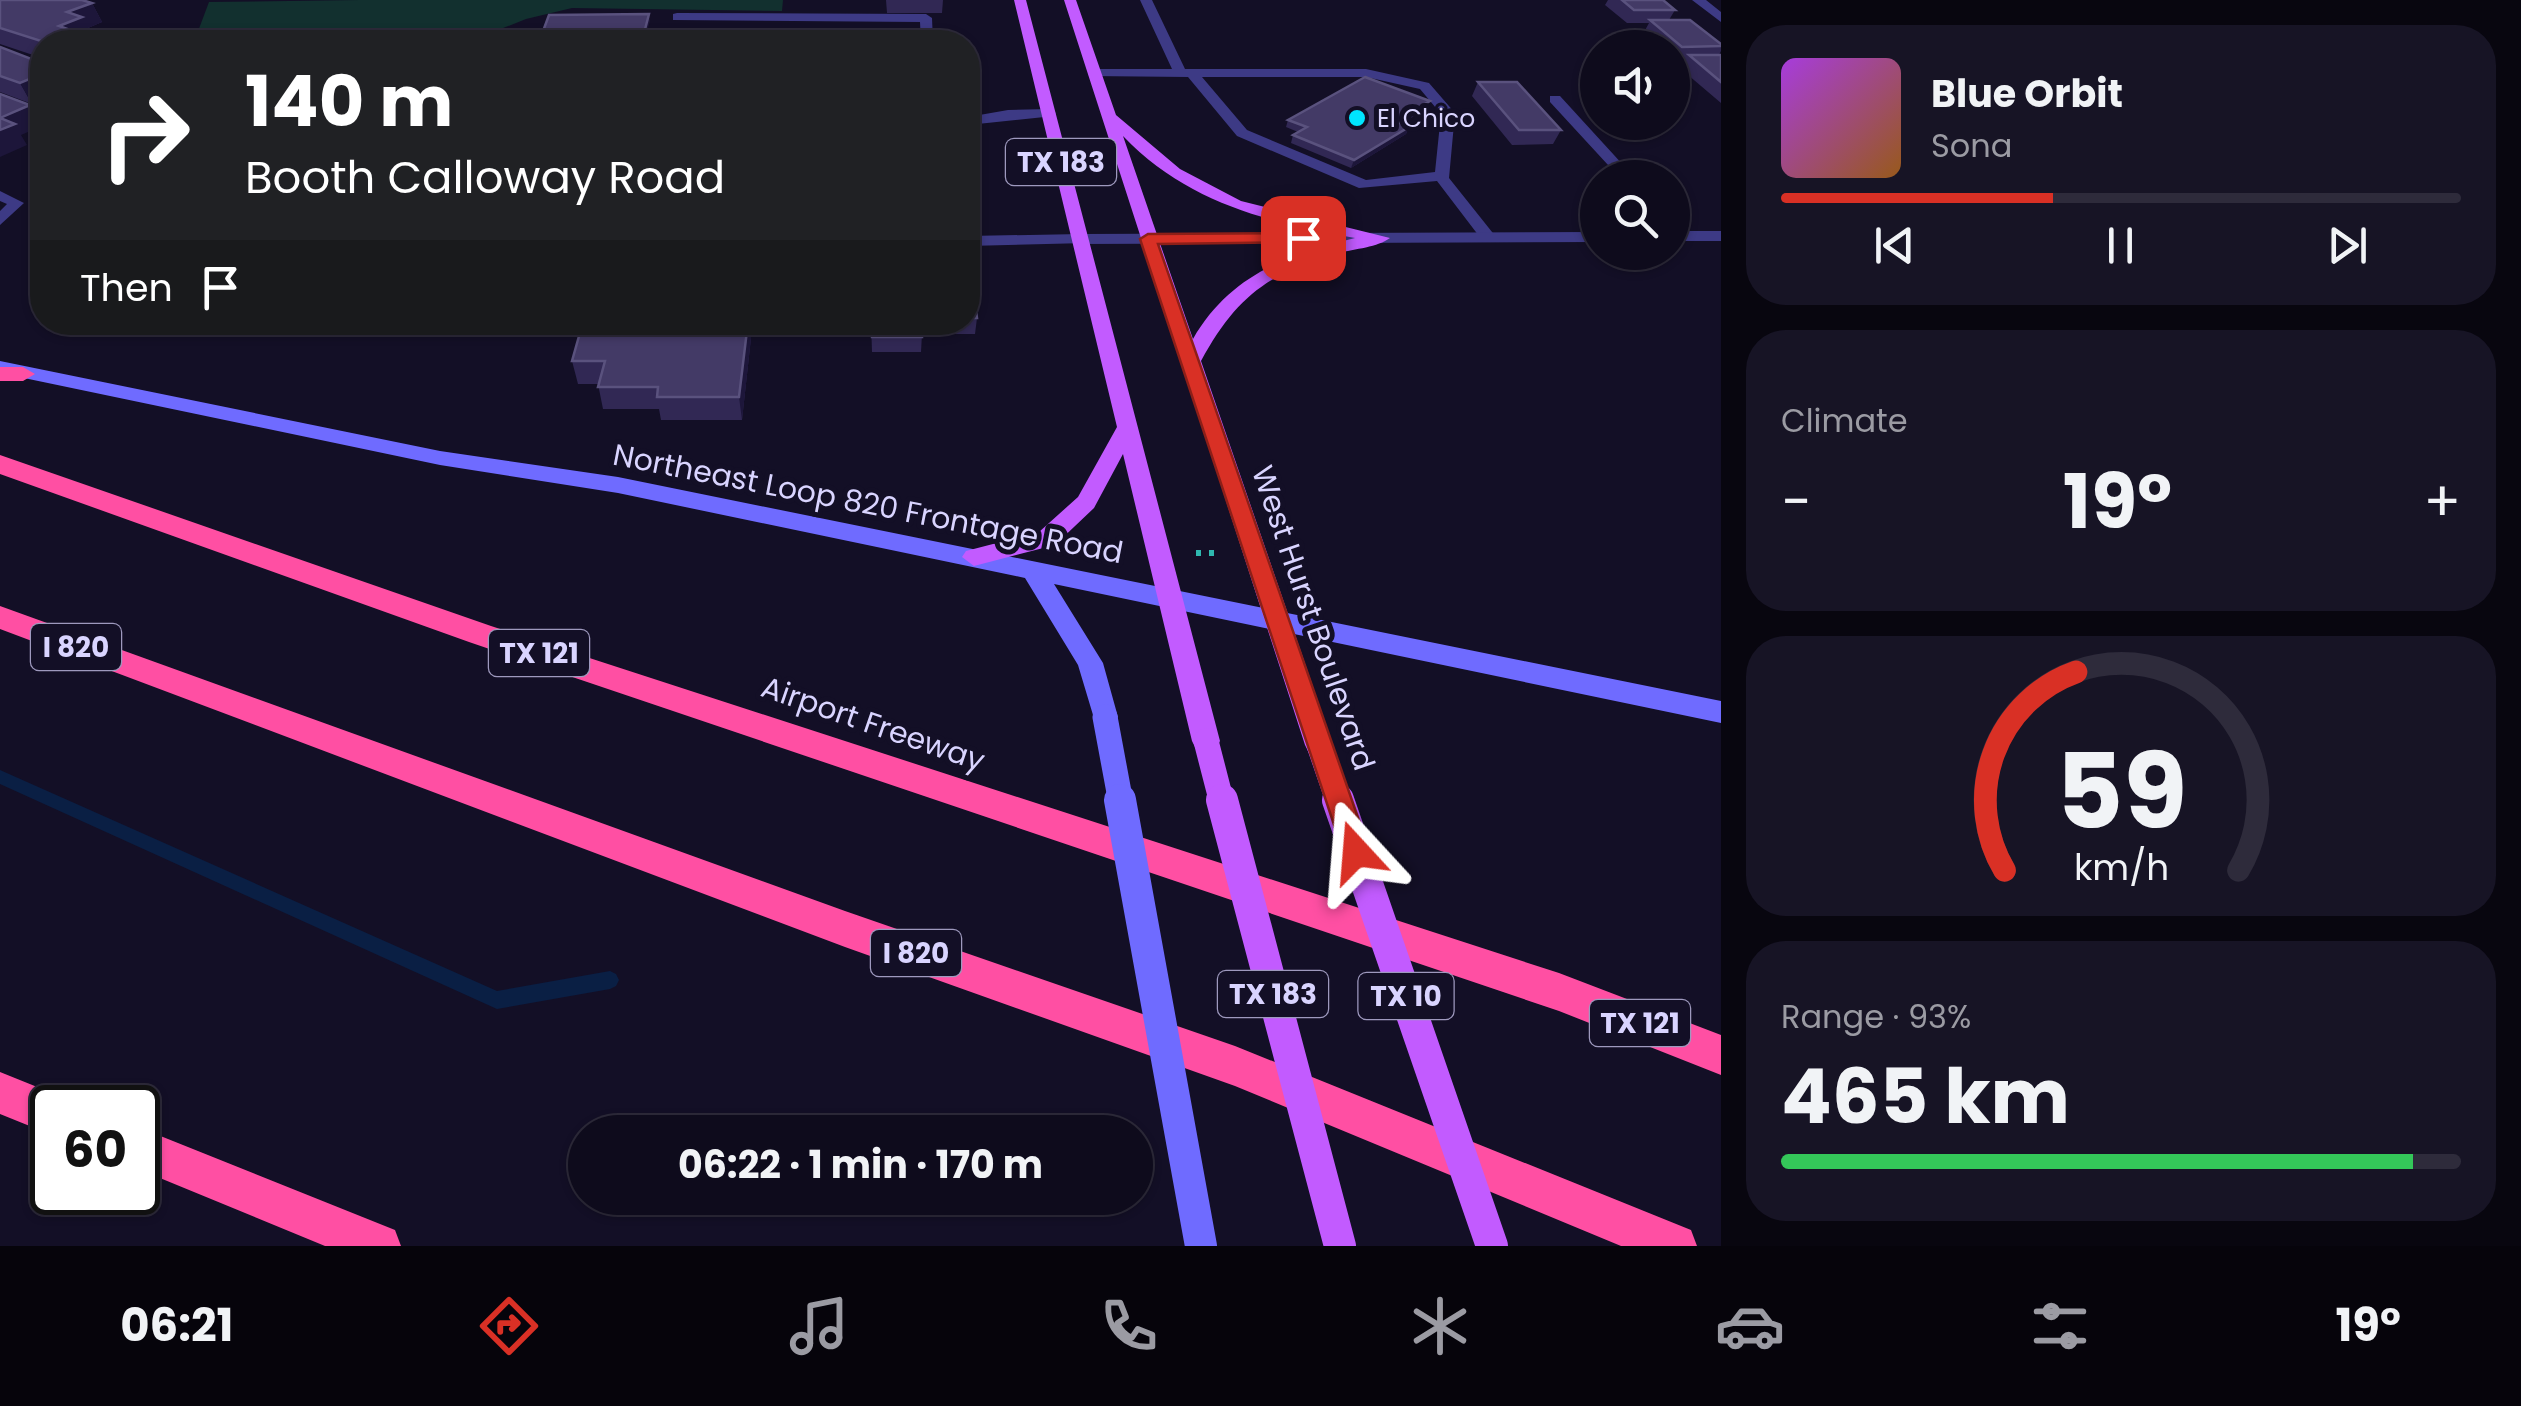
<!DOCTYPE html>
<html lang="en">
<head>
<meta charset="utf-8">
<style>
  body { margin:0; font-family:Poppins,sans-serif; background:#171425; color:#f1f3f6; height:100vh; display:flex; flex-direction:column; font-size:38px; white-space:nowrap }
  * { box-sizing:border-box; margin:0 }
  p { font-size:32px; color:#9b9ba3 }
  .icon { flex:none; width:55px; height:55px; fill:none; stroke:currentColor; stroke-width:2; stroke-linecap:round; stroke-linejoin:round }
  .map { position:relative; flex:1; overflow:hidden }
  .drawer { display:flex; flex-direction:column; gap:25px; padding:25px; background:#08060f; width:800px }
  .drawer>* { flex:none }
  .top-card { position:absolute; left:30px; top:30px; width:950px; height:305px; border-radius:40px; box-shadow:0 2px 8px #0004,0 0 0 2px #2e2b3b; background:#202124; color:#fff; overflow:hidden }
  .fabs { position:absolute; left:1580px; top:30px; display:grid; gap:20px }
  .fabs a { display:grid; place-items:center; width:110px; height:110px; border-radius:50%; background:#0e0b1c; box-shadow:0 2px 8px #0004,0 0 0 2px #2e2b3b; font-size:50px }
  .speed { position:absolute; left:30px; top:1085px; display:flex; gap:20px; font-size:50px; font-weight:700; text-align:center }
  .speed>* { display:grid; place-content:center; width:130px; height:130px; border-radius:50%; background:#0e0b1c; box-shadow:0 2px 8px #0004,0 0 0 2px #2e2b3b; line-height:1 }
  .speed .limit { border:5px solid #111; border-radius:15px; background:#fff; color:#111 }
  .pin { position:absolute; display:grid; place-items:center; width:85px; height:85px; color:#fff; margin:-42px; border-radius:20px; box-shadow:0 5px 15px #0006 }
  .me { position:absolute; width:110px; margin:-55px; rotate:341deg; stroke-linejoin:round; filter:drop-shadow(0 0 8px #0008) }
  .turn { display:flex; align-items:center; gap:35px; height:210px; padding:0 50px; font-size:45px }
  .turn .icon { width:130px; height:130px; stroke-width:2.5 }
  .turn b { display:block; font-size:70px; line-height:85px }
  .then { display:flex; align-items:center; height:95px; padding:0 50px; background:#0003; gap:20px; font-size:38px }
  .big { font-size:75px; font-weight:700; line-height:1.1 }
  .drawer .widget { flex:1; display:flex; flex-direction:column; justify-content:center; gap:15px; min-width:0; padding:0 35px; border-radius:40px; background:#171425 }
  .drawer .dial { align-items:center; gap:0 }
  .dial svg { height:260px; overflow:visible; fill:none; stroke:#2e2b3b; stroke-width:7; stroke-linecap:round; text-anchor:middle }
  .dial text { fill:#f1f3f6; stroke:none }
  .song { display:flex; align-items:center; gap:30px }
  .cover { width:120px; height:120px; border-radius:15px; background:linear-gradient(135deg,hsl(280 70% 55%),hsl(30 70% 35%)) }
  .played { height:10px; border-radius:5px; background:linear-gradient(90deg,#d93025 40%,#2e2b3b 40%) }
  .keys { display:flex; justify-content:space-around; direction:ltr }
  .heat { display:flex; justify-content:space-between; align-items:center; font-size:55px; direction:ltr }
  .charge { height:15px; border-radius:8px; background:linear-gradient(90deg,#34c759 93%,#2e2b3b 0) }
  .trip { position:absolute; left:568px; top:1115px; width:585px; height:100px; border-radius:50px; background:#0e0b1c; box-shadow:0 2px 8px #0004,0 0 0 2px #2e2b3b; font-weight:700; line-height:100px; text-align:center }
  .dock { display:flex; height:160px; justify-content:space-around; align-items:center; background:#06040b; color:#9b9ba3 }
  .dock .icon { width:70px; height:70px }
  .dock .active { color:#d93025 }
  .dock b { font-size:45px; color:#f1f3f6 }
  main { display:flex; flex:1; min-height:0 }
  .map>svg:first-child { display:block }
  .green { fill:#12302f }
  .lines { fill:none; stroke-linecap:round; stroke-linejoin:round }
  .stream { fill:#0a1f44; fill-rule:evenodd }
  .path { stroke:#2fb8b0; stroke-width:6; stroke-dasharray:5 8; stroke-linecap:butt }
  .service { fill:#3d3a85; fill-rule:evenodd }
  .minor { fill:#3d3a85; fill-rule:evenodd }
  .tertiary { fill:#3d3a85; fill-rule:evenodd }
  .secondary { fill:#6f6bff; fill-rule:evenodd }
  .primary { fill:#c25bff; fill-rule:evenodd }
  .motorway { fill:#ff4fa3; fill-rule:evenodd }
  .secondary-bridge-far1 { stroke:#6f6bff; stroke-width:25 }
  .secondary-bridge { stroke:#6f6bff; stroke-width:32 }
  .primary-bridge-far1 { stroke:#c25bff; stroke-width:25 }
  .primary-bridge { stroke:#c25bff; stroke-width:32 }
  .wall { fill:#312854 }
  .shaded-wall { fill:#1d163a }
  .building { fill:#433a66; stroke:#5a527e; stroke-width:2.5 }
  .route { fill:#d93025; stroke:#8d1f18; stroke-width:2.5 }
  .poi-dot { fill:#00e5ff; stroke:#130f26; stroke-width:4 }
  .labels { text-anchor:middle; stroke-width:10; stroke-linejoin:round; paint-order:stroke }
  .far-poi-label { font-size:25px; fill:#d9d4ff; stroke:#130f26; text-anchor:start }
  .shield { fill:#130f26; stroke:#9e99be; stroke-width:2.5 }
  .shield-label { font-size:28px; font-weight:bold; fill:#d9d4ff }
  .street-label { font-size:30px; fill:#d9d4ff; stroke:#130f26 }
</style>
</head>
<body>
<main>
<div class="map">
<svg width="1721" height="1246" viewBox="0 0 1721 1246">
  <rect width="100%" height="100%" fill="#130f26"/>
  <path class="green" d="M360,0H783L782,11L572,8L526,19L468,42H194L209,2Z"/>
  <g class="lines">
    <path class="stream" d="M0,770L497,991L610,971L616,974L619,980L616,986L610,989L497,1009L0,784Z"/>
    <path class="path" d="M1196,553H1220"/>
    <path class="service" d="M1140,0H1152L1185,69H1366L1429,83L1455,113L1449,178L1496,237L1482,240L1437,181L1359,188L1237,136L1188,77L1089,76L1088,73L1094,69H1172ZM1202,77H1366L1420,89L1441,114L1435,172L1366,180L1247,130Z
      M677,13L926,14L932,18L933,42H921L920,22L673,20V14Z
      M1550,96H1560L1635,178H1620L1550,102Z
      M1049,109L1056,113L1054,116L968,125V117L1008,110Z
      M0,191L24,203L0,225V211L7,204L0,201Z
      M1672,220L1689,233V239H1677L1672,234Z"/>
    <path class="minor" d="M1692,0H1706L1721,12V22Z
      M1081,234L1087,235V243L968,246V236Z"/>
    <path class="tertiary" d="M1672,231H1721V241H1672Z
      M1598,232V242L1081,244L1072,239L1081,234Z"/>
    <path class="secondary" d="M0,361L440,451L618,477L1721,701V723L1054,584L1103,663L1118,717L1114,725L1105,728L1096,725L1078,665L1025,578L618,493L440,465L0,373Z"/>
    <path class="primary" d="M1014,0H1026L1220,741L1216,749L1206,752L1196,749L1192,741L1123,454L1094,508L1055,545L974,566L962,557L966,551L1039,532L1078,497L1117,427Z
      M1064,0H1076L1116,115L1180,169L1241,201L1390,238C1378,247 1355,249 1338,253C1268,273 1236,297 1201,361L1333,745L1329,753L1319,756L1309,753L1305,745ZM1123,136C1187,203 1268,222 1355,238C1287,255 1230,275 1193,339Z"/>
    <path class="motorway" d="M0,367H23L35,374L23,381H0Z
      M0,455L491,626L1559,973L1721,1035V1075L1559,1011L469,642L0,474Z
      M0,606L845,911L1235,1046L1691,1230L1697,1246H1621L1235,1086L845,947L0,629Z
      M0,1072L67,1099L70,1108H52V1135L0,1114Z
      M138,1127L395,1230L401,1246H325L138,1169Z"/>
    <path class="secondary-bridge-far1" d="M1105,717L1121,803"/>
    <path class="secondary-bridge" d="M1120,800L1201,1246"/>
    <path class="primary-bridge-far1" d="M1206,741L1222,803
      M1319,745L1339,803"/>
    <path class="primary-bridge" d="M1222,800L1340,1246
      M1338,800L1492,1246"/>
  </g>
  <path class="wall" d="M0,0L92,3L102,22L88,28L92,37L79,42H42V58L0,44Z
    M886,0H943L942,13H887Z
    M1608,0H1663L1675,10L1669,20L1721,44V51L1719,55H1721V103L1681,69L1686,61L1672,59V48H1659L1643,34L1649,23H1627L1605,5Z
    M0,47L32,104L0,92Z
    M1478,82L1561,130L1553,144L1512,145L1472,96Z
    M1427,108L1401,124L1409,127L1406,134L1351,168L1291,143L1293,135L1298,132L1286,127L1288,120Z
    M968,274L977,318L975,334H922L921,352H872L871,322H968Z
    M583,322H750L751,338L742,420H661L659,409H603L598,384H578L572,361Z"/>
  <path class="shaded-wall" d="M92,3L102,22L88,28L92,37L79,42H44L59,26L67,12Z
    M649,14L650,21L644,42H642Z
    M42,74V99L32,104L20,83Z
    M1430,101L1427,108L1392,129L1395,121Z
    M30,105L42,126L21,135L27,145L0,157V118Z
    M1409,127L1406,134L1351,168L1354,160Z
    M748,322H750L751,338L742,420L739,397Z"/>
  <path class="building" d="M0,0H82L92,3L67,12L82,17L59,26L73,31L44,42L0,28Z
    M1622,0H1663L1675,10H1634Z
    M649,14L642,41L836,36V42H539L549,15Z
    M1650,20H1690L1721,44V46L1682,47Z
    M0,47L42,63V74L20,83L0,76Z
    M1689,55H1721V82Z
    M1365,77L1430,101L1395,121L1409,127L1354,160L1293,135L1307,127L1288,120Z
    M1478,82H1517L1561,130H1519Z
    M0,94L30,105L0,118Z
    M0,118L15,124L0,130Z
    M968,274H971L977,318H968Z
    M583,322H748L739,397H657L658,387H598L605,361H572Z
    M872,322H921L922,337H872Z"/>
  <path class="route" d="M1303,233L1309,235V242L1158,244L1370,852L1366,861L1356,865L1347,861L1343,852L1140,239L1148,234Z"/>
  <circle class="poi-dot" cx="1357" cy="118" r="10"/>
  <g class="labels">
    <g class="far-poi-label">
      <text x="1377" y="127">El Chico</text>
    </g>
    <g class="shield">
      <rect x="1006" y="139" width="110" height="46" rx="8"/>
      <rect x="31" y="624" width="90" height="46" rx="8"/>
      <rect x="489" y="630" width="100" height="46" rx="8"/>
      <rect x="871" y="930" width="90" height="46" rx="8"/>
      <rect x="1218" y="971" width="110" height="46" rx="8"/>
      <rect x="1358.5" y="973" width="95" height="46" rx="8"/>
      <rect x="1590" y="1000" width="100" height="46" rx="8"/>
    </g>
    <g class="shield-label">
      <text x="1061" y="172">TX 183</text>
      <text x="76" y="657">I 820</text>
      <text x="539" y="663">TX 121</text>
      <text x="916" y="963">I 820</text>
      <text x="1273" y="1004">TX 183</text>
      <text x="1406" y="1006">TX 10</text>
      <text x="1640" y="1033">TX 121</text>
    </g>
    <g class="street-label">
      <text transform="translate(868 504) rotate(11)" y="10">Northeast Loop 820 Frontage Road</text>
      <text transform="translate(1313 618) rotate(71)" y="10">West Hurst Boulevard</text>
      <text transform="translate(873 724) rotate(19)" y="10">Airport Freeway</text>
    </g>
  </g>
</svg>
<div class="fabs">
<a><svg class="icon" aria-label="sound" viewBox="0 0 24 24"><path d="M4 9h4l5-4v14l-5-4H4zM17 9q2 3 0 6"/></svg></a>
<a><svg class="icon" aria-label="search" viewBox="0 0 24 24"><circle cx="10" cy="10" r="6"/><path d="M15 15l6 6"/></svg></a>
</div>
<div class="speed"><div class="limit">60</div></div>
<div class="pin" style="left:1303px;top:238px;background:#d93025"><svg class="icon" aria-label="arrive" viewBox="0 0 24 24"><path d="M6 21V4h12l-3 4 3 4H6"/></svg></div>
<svg class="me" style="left:1356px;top:852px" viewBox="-20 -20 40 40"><path d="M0-17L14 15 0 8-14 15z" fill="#d93025" stroke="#fff" stroke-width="4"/></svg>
<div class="trip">06:22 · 1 min · 170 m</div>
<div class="top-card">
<div class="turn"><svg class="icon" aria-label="right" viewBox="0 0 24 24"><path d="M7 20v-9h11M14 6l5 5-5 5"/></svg><div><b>140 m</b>Booth Calloway Road</div></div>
<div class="then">Then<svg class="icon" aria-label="arrive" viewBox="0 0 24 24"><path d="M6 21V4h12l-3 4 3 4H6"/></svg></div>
</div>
</div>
<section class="drawer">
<div class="widget">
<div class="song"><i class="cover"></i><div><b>Blue Orbit</b><p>Sona</p></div></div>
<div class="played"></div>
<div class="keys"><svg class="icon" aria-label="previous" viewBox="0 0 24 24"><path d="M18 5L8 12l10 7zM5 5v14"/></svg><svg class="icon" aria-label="pause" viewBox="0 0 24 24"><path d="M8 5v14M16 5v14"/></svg><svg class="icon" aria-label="next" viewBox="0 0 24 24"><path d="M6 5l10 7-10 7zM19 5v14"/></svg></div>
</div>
<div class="widget"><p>Climate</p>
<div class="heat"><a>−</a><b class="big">19°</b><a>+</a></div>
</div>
<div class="widget dial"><svg viewBox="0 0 100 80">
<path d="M14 69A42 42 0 1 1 86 69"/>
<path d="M14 69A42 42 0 0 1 36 8" stroke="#d93025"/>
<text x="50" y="56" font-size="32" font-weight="700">59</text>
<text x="50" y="72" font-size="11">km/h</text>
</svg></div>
<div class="widget"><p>Range · 93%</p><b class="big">465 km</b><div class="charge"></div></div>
</section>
</main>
<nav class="dock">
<b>06:21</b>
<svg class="icon active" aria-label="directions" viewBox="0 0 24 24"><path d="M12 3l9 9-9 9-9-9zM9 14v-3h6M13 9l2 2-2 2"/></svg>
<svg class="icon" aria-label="music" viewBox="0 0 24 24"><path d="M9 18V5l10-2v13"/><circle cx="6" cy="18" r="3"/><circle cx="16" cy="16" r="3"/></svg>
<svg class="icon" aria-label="phone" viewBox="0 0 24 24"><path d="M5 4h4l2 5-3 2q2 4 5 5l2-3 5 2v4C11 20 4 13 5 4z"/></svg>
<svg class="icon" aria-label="climate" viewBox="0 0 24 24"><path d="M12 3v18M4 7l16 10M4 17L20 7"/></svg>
<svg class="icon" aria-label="car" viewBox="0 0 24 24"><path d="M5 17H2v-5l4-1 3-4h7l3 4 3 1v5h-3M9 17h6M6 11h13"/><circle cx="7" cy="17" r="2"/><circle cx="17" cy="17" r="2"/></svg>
<svg class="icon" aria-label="filters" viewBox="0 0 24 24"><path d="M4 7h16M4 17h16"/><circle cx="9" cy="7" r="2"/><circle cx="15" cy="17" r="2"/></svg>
<b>19°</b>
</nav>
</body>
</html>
